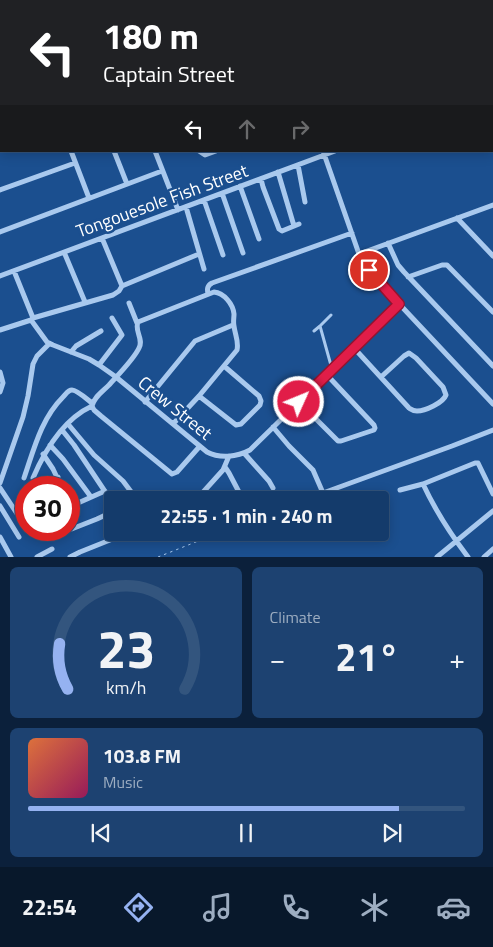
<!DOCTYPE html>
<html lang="en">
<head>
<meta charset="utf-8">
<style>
  body { margin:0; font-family:"Titillium Web",sans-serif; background:#1d4271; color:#f1f3f6; height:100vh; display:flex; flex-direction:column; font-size:19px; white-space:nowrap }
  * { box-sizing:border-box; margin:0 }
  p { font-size:16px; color:#9dadc1 }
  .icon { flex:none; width:28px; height:28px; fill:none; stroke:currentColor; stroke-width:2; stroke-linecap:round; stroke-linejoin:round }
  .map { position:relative; height:557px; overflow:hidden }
  .details { display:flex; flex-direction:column; gap:10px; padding:10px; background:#0b203b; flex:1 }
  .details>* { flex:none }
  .banner { position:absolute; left:0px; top:0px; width:494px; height:152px; box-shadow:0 2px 12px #0003,0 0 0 1px #33557e; background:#202124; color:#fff; overflow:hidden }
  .speed { position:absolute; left:15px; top:476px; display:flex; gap:10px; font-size:25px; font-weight:700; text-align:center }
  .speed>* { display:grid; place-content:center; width:65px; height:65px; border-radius:50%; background:#143b6b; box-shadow:0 2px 12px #0003,0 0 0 1px #33557e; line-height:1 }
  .speed .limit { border:8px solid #d22; background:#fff; color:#111 }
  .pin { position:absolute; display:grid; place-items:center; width:42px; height:42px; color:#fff; margin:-21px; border:2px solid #fff; border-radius:50%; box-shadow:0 1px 5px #0007 }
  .me { position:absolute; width:55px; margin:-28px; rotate:46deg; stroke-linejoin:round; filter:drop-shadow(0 0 4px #0008) }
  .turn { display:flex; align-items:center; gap:18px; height:105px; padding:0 20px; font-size:22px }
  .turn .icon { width:65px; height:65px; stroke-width:2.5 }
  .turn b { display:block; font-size:35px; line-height:42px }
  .lanes { display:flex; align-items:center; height:48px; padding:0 20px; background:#0003; justify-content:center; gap:25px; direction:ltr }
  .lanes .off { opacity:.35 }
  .big { font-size:38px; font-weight:700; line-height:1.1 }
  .details .card { flex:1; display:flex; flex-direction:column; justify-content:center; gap:8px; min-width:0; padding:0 18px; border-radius:8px; background:#1d4271 }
  .details .dial { align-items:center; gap:0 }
  .dial svg { height:130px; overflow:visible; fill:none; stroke:#33557e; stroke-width:7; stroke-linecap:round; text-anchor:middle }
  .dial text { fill:#f1f3f6; stroke:none }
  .song { display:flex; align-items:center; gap:15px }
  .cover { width:60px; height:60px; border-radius:8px; background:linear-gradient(135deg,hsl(20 70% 55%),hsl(330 70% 35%)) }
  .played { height:5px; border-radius:2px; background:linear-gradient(90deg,#95b2f1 85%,#33557e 85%) }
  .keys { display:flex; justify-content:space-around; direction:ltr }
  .heat { display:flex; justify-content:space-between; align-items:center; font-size:28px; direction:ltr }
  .details .tiles { flex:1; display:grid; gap:10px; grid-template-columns:1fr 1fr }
  .card:last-child { grid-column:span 2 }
  .trip { position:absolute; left:104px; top:491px; width:285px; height:50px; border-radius:5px; background:#143b6b; box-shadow:0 2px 12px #0003,0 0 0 1px #33557e; font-weight:700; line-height:50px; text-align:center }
  .dock { display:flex; height:80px; justify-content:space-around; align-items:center; background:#08182b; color:#9dadc1 }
  .dock .icon { width:35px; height:35px }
  .dock .selected { color:#95b2f1 }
  .dock b { font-size:22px; color:#f1f3f6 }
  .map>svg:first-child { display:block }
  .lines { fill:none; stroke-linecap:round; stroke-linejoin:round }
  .path { stroke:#a9c9ee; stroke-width:1; stroke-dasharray:2.5 4; stroke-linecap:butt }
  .service { stroke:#a9c9ee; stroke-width:3 }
  .minor { stroke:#a9c9ee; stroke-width:5 }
  .route-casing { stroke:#92132f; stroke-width:12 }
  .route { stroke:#e11d48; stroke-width:9 }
  .labels { text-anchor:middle; stroke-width:5; stroke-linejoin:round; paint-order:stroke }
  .street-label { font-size:18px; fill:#fff; stroke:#1b4f8f }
</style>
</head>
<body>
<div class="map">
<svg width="493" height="557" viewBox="0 0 493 557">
  <rect width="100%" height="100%" fill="#1b4f8f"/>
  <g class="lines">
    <path class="path" d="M305,500L318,495
      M158,557L221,532"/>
    <path class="service" d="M492,51L493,52
      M331,315L320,326L332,369
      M314,331L320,326"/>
    <path class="minor" d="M173,0L179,1
      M369,0L375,1
      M13,1V0
      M57,1V0
      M289,1V0
      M328,1V0
      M481,1V0
      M0,2H1
      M0,56L1,52
      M0,135L1,134
      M71,151L89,198
      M114,151L127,184
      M155,151L178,210
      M199,151L205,155L216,151
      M323,151L359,254L364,263L373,276L493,404
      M298,165L305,202
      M278,172L294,226
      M261,179L263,187L279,229L282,231L299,224
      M240,186L259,239
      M0,190L75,163
      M222,193L243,253
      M204,200L223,255
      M186,207L204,269
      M457,218L493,256
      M0,232L162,171
      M102,238L122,286L199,254
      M388,243L398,265L404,272L493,366
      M64,252L85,302
      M359,254L493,205
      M14,271L33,318
      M0,276L335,151
      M408,277L442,265H447L493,312
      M208,294C207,289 207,286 212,283L352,233
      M129,303L137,323
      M31,320L47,342L53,345L89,359L99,365L116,377L207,452C220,459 237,457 250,450L399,304
      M0,330L31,320L33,318L113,295L119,291L122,286
      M354,348L409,408C412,410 413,411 417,411C425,411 443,403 446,395L443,387L416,358L409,353L404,356L381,377
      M71,352L76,346L101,331
      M99,365L122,335L112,318
      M0,372L3,383L0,392
      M199,396L236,425L241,424L260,405L261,401L259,396L224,366
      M145,402L195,341L233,325
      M299,402L338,441H341L374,430L375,428L374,425L327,375
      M68,424L94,455L123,481L135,497
      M173,424L199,396L237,350C239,341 235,335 234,326C233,322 234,318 234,314C233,304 224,293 214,292L138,322C134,331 144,339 139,348C134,359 117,376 109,385C103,391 94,397 92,406L94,410L101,416L172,474L177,472L200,446
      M273,427L289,446L313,470L323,493L452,446L493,430
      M62,430L74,445L106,493L113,495L130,496L142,500
      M50,445L63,459L91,497
      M244,453L269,481L273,488
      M43,454L53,469L62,488
      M225,467L229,473L240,494L239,496L231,500
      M24,478C34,449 41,419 63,397C66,394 68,390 72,390C77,390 88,400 92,403
      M33,478C45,450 64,419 92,406
      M0,483L23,417L28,396L33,364L37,356L49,344
      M0,488L20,518
      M39,488L58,477
      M400,490L423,484
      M196,500L223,470L229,456
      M0,506L19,537
      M69,507L105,491
      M69,530L97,519L112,512
      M0,537L11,557
      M37,557L52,549
      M70,557L80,552L130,532
      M437,557L493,511
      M468,557C449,532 436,512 423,484L475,463H478L493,494
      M484,557L493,549"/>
  </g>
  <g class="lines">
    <g class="route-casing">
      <path id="route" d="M299,402L399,304L369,270"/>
    </g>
    <use href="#route" class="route"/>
  </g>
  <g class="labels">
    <g class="street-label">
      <text transform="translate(162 201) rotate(-20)" y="6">Tongouesole Fish Street</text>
      <text transform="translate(175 408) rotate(39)" y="6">Crew Street</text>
    </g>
  </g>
</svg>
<div class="speed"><div class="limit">30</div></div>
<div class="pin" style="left:369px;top:270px;background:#d93025"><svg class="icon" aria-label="arrive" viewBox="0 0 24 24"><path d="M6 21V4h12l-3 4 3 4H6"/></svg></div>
<svg class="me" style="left:299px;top:402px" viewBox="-20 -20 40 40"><circle r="17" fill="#e11d48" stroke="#fff" stroke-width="3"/><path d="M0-11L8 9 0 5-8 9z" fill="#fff"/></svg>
<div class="trip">22:55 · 1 min · 240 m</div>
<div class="banner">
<div class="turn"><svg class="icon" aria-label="left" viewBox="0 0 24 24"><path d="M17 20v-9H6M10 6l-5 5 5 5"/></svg><div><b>180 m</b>Captain Street</div></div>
<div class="lanes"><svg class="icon" aria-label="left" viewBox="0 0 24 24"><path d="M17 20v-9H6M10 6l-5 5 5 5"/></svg><svg class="icon off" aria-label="ahead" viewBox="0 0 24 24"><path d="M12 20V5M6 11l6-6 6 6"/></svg><svg class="icon off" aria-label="right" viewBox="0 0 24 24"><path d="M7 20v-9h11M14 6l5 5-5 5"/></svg></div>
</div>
</div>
<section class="details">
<div class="tiles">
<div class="card dial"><svg viewBox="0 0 100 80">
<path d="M14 69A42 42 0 1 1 86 69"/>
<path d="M14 69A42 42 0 0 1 9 41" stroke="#95b2f1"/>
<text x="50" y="56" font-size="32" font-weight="700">23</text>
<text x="50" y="72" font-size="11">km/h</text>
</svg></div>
<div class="card"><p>Climate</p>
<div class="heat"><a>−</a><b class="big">21°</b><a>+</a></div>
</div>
<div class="card">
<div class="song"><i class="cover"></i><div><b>103.8 FM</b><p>Music</p></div></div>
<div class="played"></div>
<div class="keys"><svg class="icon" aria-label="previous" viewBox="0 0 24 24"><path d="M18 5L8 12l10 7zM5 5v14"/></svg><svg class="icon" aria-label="pause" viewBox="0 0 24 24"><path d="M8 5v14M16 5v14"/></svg><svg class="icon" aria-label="next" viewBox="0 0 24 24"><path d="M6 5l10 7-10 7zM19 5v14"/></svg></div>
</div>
</div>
</section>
<nav class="dock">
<b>22:54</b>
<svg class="icon selected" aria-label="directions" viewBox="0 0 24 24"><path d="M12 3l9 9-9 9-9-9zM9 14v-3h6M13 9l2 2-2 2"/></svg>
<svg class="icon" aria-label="music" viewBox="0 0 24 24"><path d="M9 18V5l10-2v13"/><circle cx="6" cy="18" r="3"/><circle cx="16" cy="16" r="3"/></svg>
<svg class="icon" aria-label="phone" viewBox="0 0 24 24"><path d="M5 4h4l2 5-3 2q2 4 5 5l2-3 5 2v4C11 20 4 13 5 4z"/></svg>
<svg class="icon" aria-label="climate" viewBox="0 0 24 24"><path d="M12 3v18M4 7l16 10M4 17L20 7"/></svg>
<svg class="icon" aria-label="car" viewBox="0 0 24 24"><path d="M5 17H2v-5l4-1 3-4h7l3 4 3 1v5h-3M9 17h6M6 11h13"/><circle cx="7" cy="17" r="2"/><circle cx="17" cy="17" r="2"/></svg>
</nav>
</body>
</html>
